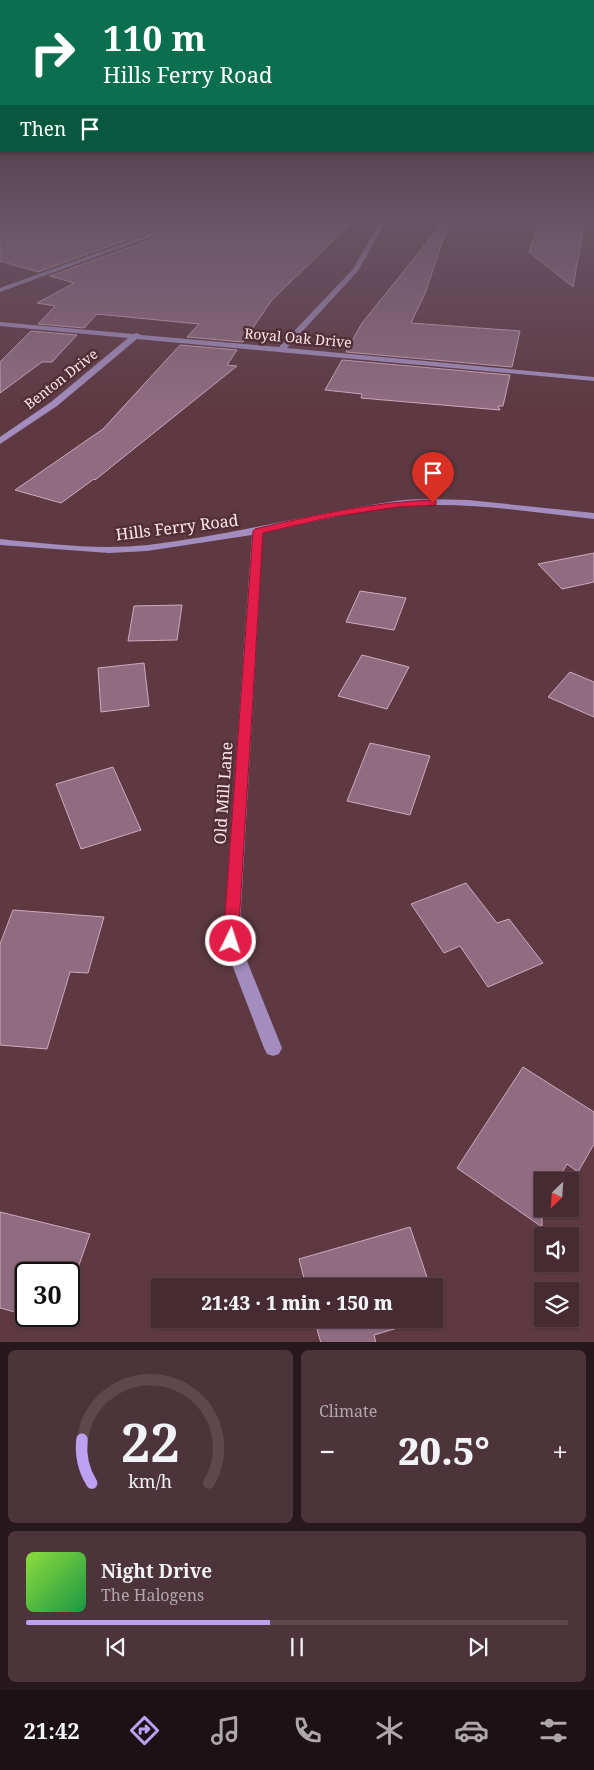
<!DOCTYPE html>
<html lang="en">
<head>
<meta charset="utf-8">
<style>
  body { margin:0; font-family:"Noto Serif",serif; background:#4d333a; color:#f1f3f6; height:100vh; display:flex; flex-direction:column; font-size:19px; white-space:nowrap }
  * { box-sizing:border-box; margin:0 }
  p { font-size:16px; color:#b0a7ac }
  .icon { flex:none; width:28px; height:28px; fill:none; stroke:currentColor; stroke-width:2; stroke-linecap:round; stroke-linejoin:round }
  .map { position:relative; height:1342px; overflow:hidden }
  .sheet { display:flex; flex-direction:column; gap:8px; padding:8px; background:#26181c; flex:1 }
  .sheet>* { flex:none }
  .hud { position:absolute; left:0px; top:0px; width:595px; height:152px; box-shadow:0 1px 4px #0004,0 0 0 1px #5e474d; background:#0b6e4f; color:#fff; overflow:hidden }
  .needle { width:32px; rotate:205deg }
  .buttons { position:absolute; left:534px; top:1172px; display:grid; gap:10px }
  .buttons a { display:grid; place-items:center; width:45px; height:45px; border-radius:0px; background:#462b32; box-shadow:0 1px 4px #0004,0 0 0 1px #5e474d; font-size:25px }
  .speed { position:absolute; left:15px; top:1262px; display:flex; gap:10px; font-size:25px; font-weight:700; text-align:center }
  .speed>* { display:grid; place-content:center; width:65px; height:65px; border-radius:50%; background:#462b32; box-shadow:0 1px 4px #0004,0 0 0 1px #5e474d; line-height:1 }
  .speed .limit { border:2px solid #111; border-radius:8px; background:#fff; color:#111 }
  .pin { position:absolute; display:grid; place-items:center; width:42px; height:42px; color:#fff; margin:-51px -21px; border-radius:50% 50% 50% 0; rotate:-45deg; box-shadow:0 0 5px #0007 }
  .pin .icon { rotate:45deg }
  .me { position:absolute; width:55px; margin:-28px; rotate:4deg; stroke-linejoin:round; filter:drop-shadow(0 0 4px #0008) }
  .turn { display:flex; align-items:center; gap:18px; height:105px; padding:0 20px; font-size:22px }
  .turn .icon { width:65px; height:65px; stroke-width:2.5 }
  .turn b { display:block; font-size:35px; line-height:42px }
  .then { display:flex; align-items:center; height:48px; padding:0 20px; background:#0003; gap:10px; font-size:19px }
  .big { font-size:38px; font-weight:800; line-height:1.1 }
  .sheet .widget { flex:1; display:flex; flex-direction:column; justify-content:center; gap:8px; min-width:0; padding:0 18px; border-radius:8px; background:#4d333a }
  .sheet .dial { align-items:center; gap:0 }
  .dial svg { height:130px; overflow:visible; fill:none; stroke:#5e474d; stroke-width:7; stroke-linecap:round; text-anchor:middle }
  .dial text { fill:#f1f3f6; stroke:none }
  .song { display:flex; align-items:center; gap:15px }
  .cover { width:60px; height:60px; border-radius:8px; background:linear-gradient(135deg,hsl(90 70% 55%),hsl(140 70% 35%)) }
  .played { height:5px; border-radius:2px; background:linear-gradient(90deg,#bca0f2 45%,#5e474d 45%) }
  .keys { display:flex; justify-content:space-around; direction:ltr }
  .heat { display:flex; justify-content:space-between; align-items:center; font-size:28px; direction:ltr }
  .sheet .tiles { flex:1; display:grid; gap:8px; grid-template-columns:1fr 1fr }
  .widget:last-child { grid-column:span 2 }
  .trip { position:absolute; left:151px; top:1278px; width:292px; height:50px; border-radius:0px; background:#462b32; box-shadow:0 1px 4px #0004,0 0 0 1px #5e474d; font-weight:800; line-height:50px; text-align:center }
  .tab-bar { display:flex; height:80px; justify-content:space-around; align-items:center; background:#1c1114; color:#b0a7ac }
  .tab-bar .icon { width:35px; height:35px }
  .tab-bar .on { color:#bca0f2 }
  .tab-bar b { font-size:22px; color:#f1f3f6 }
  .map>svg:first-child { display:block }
  .building { fill:#906c80; stroke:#d0a9be }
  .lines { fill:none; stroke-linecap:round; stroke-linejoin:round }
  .minor { fill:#a28dbe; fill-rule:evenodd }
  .route { fill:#e11d48; stroke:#92132f }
  .labels { text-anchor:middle; stroke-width:5; stroke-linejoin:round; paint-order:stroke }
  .far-street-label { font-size:14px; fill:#fee6eb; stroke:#522f37 }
  .street-label { font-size:16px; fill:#fee6eb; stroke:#522f37 }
</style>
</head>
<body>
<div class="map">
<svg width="594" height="1343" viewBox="0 0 594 1343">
  <rect width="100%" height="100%" fill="#5e3942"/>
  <path class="building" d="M0,220H167L143,234L38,272L0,261Z
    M181,220H285L349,225L272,300L243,342L187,337L199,324L97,314L84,328L38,324L55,306L37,303L74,283L50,276L149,240Z
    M445,220L449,221L426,291L411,323L520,331L512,367L346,352L362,323Z
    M551,224L584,226L573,287L529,252L538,225L550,226Z
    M31,331L77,335L52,362H42L0,393V362Z
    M180,345L237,350L227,365L237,366L95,480L94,479L61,503L15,490L103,429Z
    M342,360L510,375L503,406H498L500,410L361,398L362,394L325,390Z
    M594,553V582L562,589L538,564Z
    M360,591L406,598L394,630L346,622Z
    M182,605L177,640L128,641L134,606Z
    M362,655L409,667L387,709L338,696Z
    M144,663L149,706L101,712L98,668Z
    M570,672L594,682V717L548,697Z
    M370,743L430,756L410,815L347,801Z
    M113,767L141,830L81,849L56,784Z
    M466,883L497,923L509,919L543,963L488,987L460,946L444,953L411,904Z
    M13,910L104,917L88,973L70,972L47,1049L0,1045V944Z
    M523,1067L594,1112V1144L578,1172L567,1164L557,1181H542V1227L457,1168Z
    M0,1212L90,1234L69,1293V1274H26V1315L0,1308Z
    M410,1227L430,1286H306L299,1259Z
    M314,1319H428L374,1335L376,1343H321Z"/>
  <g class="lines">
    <path class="minor" d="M171,220H179L148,238L0,292V288L144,236Z
      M381,220H387L358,271L287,348L594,377V381L137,339L57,406L0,444V437L51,402L128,338L0,326V322L133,334L137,333L141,335L279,347L353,269Z
      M468,500L594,513V519C529,512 462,500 397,507C352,512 307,523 263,533L239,941L282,1048L279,1054L273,1056L267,1054L264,1048L223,941L252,535L147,551L109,553L0,545V539C48,544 99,550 148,545C232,535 313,513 396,501C419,498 444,500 468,500Z"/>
  </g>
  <linearGradient id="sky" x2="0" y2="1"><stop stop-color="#341f24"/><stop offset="0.54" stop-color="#685465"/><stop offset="1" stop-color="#685465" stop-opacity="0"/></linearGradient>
  <rect width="594" height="408" fill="url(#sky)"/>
  <path class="route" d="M433,500L436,501V505L398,507L332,517L263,533L238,941L236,945L231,947L226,945L223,941L253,531L255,529C314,515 373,502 433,500Z"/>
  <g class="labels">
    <g class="far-street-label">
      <text transform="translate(298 338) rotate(5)" y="5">Royal Oak Drive</text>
      <text transform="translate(61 379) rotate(-38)" y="5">Benton Drive</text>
    </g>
    <g class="street-label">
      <text transform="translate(177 527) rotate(-7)" y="6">Hills Ferry Road</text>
      <text transform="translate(223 793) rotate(-86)" y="6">Old Mill Lane</text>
    </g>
  </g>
</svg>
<div class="buttons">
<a><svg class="needle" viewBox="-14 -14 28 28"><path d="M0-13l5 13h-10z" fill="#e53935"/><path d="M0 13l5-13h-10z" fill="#b0a7ac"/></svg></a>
<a><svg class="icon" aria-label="sound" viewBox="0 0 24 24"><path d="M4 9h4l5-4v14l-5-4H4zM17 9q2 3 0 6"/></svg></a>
<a><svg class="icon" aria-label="layers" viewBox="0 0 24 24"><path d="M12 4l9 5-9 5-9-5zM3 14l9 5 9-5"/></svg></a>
</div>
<div class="speed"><div class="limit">30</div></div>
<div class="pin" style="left:433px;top:503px;background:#d93025"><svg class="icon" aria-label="arrive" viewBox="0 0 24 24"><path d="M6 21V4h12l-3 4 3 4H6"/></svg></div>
<svg class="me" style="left:231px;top:941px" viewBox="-20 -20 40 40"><circle r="17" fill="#e11d48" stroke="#fff" stroke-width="3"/><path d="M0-11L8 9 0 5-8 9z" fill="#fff"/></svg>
<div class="trip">21:43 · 1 min · 150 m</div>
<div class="hud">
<div class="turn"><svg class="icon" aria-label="right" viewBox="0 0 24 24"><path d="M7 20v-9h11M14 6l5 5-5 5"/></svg><div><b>110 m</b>Hills Ferry Road</div></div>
<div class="then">Then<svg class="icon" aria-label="arrive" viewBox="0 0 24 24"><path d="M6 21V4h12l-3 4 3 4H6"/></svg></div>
</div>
</div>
<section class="sheet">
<div class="tiles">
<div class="widget dial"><svg viewBox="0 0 100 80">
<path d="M14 69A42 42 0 1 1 86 69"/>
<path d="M14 69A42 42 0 0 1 8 42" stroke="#bca0f2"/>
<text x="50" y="56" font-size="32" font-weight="700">22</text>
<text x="50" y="72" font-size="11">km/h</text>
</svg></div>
<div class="widget"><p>Climate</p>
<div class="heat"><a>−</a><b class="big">20.5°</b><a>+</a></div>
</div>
<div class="widget">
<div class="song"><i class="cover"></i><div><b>Night Drive</b><p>The Halogens</p></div></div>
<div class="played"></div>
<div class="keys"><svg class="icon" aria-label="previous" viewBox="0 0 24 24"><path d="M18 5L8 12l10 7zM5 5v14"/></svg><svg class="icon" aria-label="pause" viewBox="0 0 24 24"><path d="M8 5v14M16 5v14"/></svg><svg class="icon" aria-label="next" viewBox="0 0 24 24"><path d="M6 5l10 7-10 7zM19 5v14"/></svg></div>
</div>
</div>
</section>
<nav class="tab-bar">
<b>21:42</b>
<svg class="icon on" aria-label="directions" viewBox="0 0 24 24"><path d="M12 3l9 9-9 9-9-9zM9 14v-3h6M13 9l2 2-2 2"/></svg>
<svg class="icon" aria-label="music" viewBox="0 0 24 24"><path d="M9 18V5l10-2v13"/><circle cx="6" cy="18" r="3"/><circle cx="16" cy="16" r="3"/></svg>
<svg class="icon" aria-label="phone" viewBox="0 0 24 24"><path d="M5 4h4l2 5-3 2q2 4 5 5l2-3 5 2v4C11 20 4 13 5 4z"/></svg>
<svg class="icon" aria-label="climate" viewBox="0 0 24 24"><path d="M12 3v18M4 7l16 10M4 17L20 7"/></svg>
<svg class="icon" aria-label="car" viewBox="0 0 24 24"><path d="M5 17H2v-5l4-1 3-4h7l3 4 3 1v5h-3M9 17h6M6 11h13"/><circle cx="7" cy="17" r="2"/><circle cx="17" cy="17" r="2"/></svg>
<svg class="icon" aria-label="filters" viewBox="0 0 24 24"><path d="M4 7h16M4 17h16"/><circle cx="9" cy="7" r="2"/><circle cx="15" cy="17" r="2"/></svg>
</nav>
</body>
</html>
